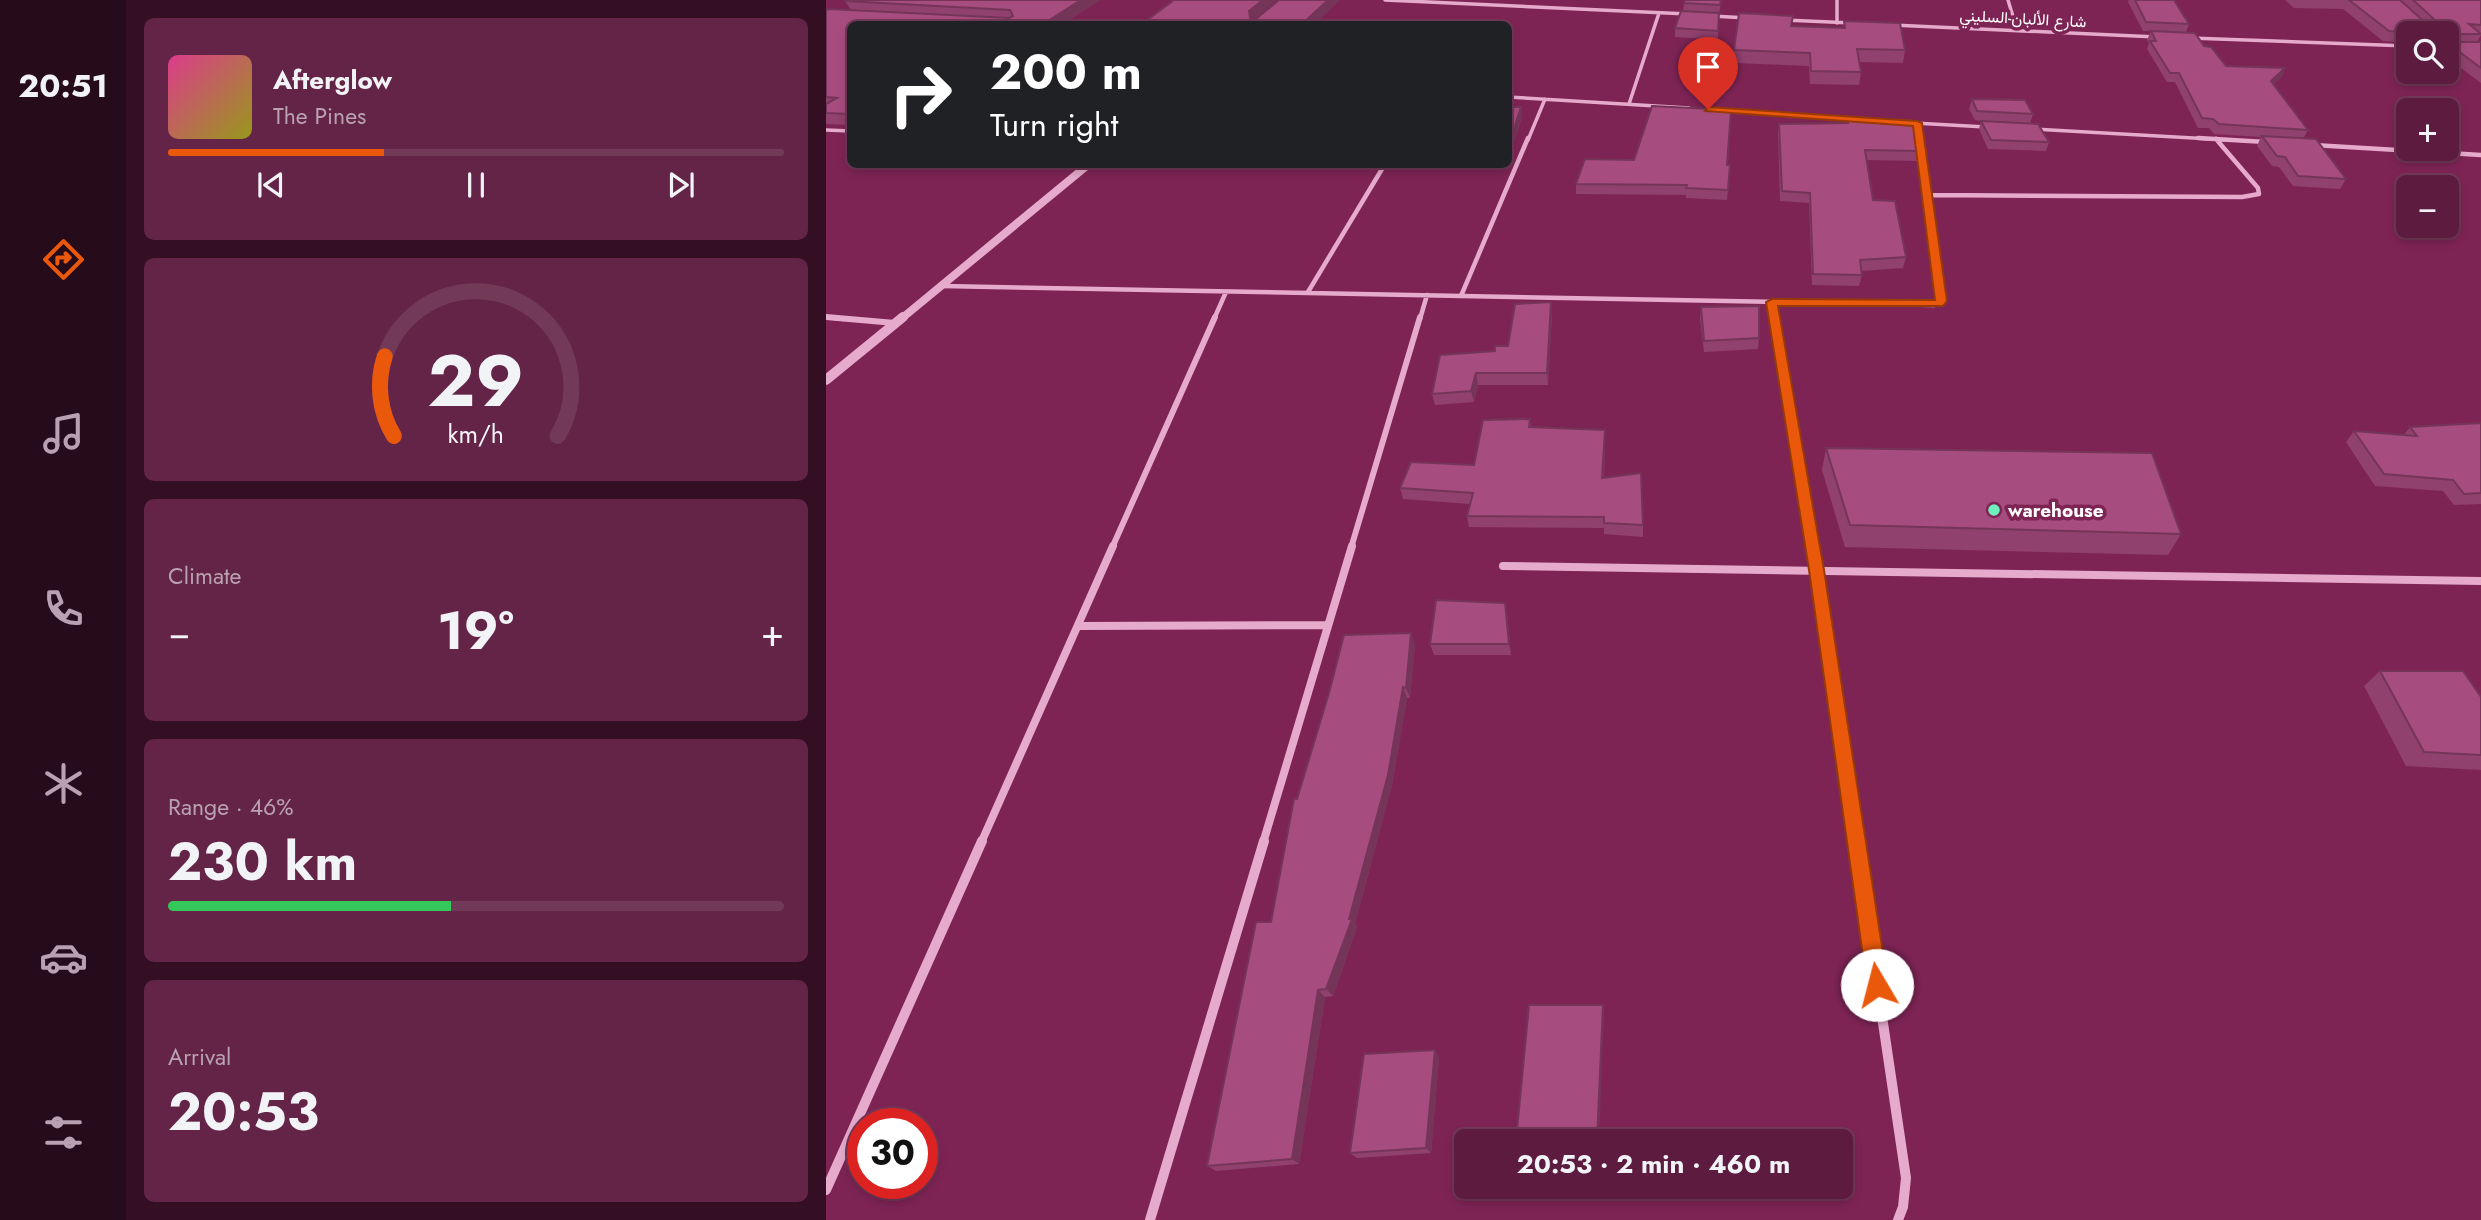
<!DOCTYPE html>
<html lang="en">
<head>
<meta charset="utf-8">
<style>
  body { margin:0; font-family:Jost,Vazirmatn,sans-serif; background:#642447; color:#f1f3f6; height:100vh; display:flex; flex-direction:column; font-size:26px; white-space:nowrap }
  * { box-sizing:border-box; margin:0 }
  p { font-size:23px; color:#b9a1b1 }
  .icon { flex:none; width:38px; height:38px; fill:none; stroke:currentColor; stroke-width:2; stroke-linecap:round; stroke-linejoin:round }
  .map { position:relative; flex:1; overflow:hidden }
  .panel { display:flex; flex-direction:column; gap:18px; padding:18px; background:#340f23; width:700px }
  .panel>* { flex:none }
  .top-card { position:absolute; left:21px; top:21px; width:665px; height:147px; border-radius:10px; box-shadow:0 4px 10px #0003,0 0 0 2px #733959; background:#202124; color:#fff; overflow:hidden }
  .buttons { position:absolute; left:1570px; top:21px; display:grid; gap:14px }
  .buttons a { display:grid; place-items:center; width:63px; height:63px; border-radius:10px; background:#5e1b40; box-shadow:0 4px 10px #0003,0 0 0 2px #733959; font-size:35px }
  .speed { position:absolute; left:21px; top:1108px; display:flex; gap:14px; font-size:35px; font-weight:700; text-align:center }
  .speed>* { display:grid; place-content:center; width:91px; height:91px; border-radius:50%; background:#5e1b40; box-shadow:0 4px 10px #0003,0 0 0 2px #733959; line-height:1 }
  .speed .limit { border:10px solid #d22; background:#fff; color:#111 }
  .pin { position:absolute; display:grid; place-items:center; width:60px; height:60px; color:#fff; margin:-72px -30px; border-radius:50% 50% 50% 0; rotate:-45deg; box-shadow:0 0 7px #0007 }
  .pin .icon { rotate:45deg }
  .me { position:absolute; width:77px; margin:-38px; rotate:352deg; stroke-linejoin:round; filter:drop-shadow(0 0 5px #0008) }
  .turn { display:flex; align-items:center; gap:24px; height:147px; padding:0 28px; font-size:32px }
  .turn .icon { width:91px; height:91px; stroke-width:2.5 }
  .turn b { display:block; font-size:49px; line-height:60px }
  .big { font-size:52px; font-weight:700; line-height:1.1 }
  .panel .tile { flex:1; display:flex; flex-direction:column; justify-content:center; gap:10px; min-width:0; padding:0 24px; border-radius:10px; background:#642447 }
  .panel .dial { align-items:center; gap:0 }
  .dial svg { height:182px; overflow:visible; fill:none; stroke:#733959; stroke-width:7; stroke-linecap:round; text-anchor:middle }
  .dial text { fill:#f1f3f6; stroke:none }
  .song { display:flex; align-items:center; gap:21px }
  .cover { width:84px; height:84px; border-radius:10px; background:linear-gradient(135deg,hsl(330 70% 55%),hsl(60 70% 35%)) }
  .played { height:7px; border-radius:4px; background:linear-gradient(90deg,#ea580c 35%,#733959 35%) }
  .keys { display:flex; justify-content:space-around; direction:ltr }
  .heat { display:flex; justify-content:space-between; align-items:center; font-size:38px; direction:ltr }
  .charge { height:10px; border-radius:5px; background:linear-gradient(90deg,#34c759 46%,#733959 0) }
  .trip { position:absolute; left:628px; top:1129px; width:399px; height:70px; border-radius:10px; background:#5e1b40; box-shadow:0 4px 10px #0003,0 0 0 2px #733959; font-weight:700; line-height:70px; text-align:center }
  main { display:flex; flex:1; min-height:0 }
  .tabs { display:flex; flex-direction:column; width:126px; justify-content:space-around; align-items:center; background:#260b1a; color:#b9a1b1 }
  .tabs .icon { width:49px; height:49px }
  .tabs .selected { color:#ea580c }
  .tabs b { font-size:32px; color:#f1f3f6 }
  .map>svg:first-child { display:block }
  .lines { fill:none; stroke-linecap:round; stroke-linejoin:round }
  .minor-far4 { stroke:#e6aacc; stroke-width:3.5 }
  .minor-far3 { stroke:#e6aacc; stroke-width:4.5 }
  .minor-far2 { stroke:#e6aacc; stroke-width:6 }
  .minor-far1 { stroke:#e6aacc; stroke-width:8 }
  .minor { stroke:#e6aacc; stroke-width:10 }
  .tertiary-far1 { stroke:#e6aacc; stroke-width:8 }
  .tertiary { stroke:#e6aacc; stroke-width:10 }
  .wall { fill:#90416d }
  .shaded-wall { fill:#753559 }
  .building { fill:#a74c7f; stroke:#753559; stroke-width:2 }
  .route { fill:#ea580c; stroke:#983908; stroke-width:2 }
  .poi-dot { fill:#6ef0bc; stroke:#7e2455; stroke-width:2.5 }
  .labels { text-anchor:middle; stroke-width:7; stroke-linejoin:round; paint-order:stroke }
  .far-street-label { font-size:16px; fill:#fff; stroke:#7e2455 }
  .poi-label { font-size:19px; font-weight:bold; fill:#fff; stroke:#7e2455; text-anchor:start }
</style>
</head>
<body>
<main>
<nav class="tabs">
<b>20:51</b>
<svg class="icon selected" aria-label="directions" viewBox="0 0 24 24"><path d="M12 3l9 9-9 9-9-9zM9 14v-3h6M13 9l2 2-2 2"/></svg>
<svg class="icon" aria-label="music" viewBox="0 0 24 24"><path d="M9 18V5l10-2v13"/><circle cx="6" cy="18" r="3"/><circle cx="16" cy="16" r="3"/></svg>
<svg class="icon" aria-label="phone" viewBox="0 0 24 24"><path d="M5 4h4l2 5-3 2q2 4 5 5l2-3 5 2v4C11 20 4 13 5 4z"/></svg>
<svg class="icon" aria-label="climate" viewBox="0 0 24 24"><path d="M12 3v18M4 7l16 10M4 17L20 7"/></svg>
<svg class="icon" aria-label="car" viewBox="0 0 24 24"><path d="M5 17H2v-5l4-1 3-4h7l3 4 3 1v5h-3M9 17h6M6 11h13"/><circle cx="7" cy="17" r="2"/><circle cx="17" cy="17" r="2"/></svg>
<svg class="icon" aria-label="filters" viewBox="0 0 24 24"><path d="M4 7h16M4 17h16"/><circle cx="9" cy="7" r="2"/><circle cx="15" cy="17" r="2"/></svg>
</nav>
<section class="panel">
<div class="tile">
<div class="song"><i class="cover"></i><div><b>Afterglow</b><p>The Pines</p></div></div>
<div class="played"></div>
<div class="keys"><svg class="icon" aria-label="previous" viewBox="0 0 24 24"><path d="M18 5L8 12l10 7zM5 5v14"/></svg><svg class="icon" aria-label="pause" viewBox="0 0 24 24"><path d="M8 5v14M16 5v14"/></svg><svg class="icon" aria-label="next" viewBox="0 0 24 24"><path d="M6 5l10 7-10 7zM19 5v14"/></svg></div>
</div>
<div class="tile dial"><svg viewBox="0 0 100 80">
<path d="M14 69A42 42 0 1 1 86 69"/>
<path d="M14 69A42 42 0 0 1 10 34" stroke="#ea580c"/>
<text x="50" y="56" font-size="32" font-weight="700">29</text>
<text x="50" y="72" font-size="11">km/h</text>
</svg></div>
<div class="tile"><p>Climate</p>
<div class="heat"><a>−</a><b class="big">19°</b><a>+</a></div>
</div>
<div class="tile"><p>Range · 46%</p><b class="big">230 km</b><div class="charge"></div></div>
<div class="tile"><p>Arrival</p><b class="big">20:53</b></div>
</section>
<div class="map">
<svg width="1655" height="1220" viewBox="0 0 1655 1220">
  <rect width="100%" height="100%" fill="#7e2455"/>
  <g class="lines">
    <path class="minor-far4" d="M559,0L862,14
      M1011,0V23
      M1182,0L1191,30
      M885,16L922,18
      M958,20L1027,23
      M1066,25L1331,37
      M1364,38L1582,46
      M682,97L863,108
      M803,104L833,13
      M896,110L1028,119
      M1088,123L1160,127
      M1092,123L1094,140
      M1207,129L1403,140
      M0,130L24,131
      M702,140L719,99"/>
    <path class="minor-far3" d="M1372,138L1440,142
      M1487,145L1655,155
      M1101,195L1416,197L1433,194L1432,188L1390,139
      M116,286L1108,305L1115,301L1094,138
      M482,292L559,164
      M635,296L702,138
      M946,302L949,319
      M0,317L18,319
      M388,319L400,292
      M594,319L601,295"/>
    <path class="minor-far2" d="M0,317L69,323
      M948,317L986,548
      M286,548L389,317
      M525,548L594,317"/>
    <path class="minor-far1" d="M986,546L1030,843
      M677,566L1655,581
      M253,626L502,625
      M155,843L287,546
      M437,843L526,546"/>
    <path class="minor" d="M1030,841L1080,1178L1077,1207L1072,1220
      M0,1190L156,841
      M324,1220L438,841"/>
    <path class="tertiary-far1" d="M75,319L263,164"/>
    <path class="tertiary" d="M0,380L77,317"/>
  </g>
  <path class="wall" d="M274,0L237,24H24V125L0,124V10H25L19,1Z
    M896,0L893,13L892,40L849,37V28L857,11L858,3Z
    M1303,0H1309L1363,24L1360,32L1378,46L1400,66L1459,68L1455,78L1447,84L1482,130L1477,139L1520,179L1514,189L1467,186L1453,167L1446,166L1431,146L1435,137L1388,134L1383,128H1372L1349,82H1341L1321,49L1323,43L1321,40L1325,31H1317L1302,2Z
    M1459,0H1655V35L1651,42H1655V83L1620,57V33H1582V61L1569,50L1573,42L1557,41L1517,9L1468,8Z
    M1018,21L1079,50L1077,63L1033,62L1035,72L1033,85L984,84L983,66L907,63L908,50L966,26L1018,28Z
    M1596,72H1617V73L1611,84Z
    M1146,99L1207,114L1204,124L1223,142L1220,151L1162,149L1153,129L1155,121L1149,120L1143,109Z
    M682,107L696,117L688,142H682Z
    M1021,118L1094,151L1092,161L1041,160L1047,200L1080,257L1077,268L1035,271L1036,275L1033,286L986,285L983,203L954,201L952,134L953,124L1021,123Z
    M904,165L901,200L860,198V195L750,194V184Z
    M875,307L933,338L932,349L878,352L874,318Z
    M726,313L722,385H652L648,402L609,405L606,394L669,351L682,346Z
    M704,419L705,427L779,441L778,478L817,525V537L778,534V528L643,527L641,516L644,504L577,499L574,488L648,465Z
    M1655,423V504L1628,505L1617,491L1549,486L1520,442L1528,431L1578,435L1584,427Z
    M1000,448L1355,534L1342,555L1019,547L996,470Z
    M681,614L685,655H608L604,644Z
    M589,644L584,698H581L566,785L529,924L531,927L507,996L499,997L473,1164L390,1171L381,1166L445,922L471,799Z
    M1554,671L1655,697V770L1580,766L1538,686Z
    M609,1050L613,1057L605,1153L531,1158L524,1153Z"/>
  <path class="shaded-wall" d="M255,0H274L237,24H217Z
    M437,0H451L426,21L424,18L423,11Z
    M502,0H514L489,24H476Z
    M1459,68L1455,78L1440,90L1445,81Z
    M695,107L696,117L688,142L687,132Z
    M725,302L726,313L722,385L721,373Z
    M650,373L652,385L648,402L645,391Z
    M779,430V441L777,489L776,478Z
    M679,603L681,614L685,655L683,644Z
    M585,633L589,644L584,698L580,688Z
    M577,687L581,698L566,785L529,924L531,927L507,996L500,989Z
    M492,990L499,997L473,1164L466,1159Z
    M777,1005L778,1012L773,1141H771Z
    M609,1050L613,1057L605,1153L600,1148Z"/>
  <path class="building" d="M22,0H255L217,24H24V114L0,113V104L11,98L0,97V10L3,9L183,18L187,16L184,10L19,1Z
    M348,0H437L423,11L424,18L430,19L453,0H502L476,24H316Z
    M859,0H895L894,5L858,3Z
    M1309,0H1348L1363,24L1320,22Z
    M1523,0H1574L1603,26H1608L1609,20L1587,0H1655V25L1643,24L1655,34H1626L1622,37L1626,42H1655V68L1620,42V33H1591L1563,31Z
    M855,11L893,13L892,31L849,28Z
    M913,13L967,16L965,26L1019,28L1018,21L1074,23L1079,50L1031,49L1035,72L985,71L984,53L908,50Z
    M1325,31L1369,33L1378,46L1385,47L1400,66L1459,68L1445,81L1482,130L1393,124L1387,119L1376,118L1353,73H1344L1324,41H1330Z
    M1574,40H1582V46Z
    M1146,99L1199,100L1207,114L1151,111Z
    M826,106L905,110L901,165H904L902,190L860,188L861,185L750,184L759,159L808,160Z
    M682,107H695L687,132H682Z
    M1021,118L1091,121L1094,151L1039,150L1047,200L1069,201L1080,257L1034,260L1036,275L987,274L984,193L956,191L953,124L1022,123Z
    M1155,121L1212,124L1223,142L1165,140Z
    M1436,136L1490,139L1520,179L1472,176L1459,157L1451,156Z
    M725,302L721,373H650L645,391L606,394L614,355L669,351V346H682L689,304Z
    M933,306V338L878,341L875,307Z
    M704,419L703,427L779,430L776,478L815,473L817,525L778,523V517L641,516L647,493L574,488L585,462L648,465L657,420Z
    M1655,423V493L1638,494L1627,480L1558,474L1528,431L1591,436L1584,427Z
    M1000,448L1326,453L1355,534L1024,525Z
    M610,600L679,603L683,644H604Z
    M585,633L580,688L577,687L562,775L523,919H526L500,989L492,990L466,1159L381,1166L430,922H445L468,799H471L503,693L518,635Z
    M1554,671H1637L1655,697V755L1598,752Z
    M703,1005H777L771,1141H690Z
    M609,1050L600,1148L524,1153L538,1054Z"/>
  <path class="route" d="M882,107L1091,121L1096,123L1121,301L1117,306H952L998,570L1062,985L1059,992L1051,995L1044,992L1041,985L983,570L940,302L946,299L1109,300L1087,126L879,111Z"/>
  <circle class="poi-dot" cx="1168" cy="510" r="7"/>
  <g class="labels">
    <g class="far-street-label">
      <text transform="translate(1197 18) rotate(3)" y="6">شارع الألبان-السليني</text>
    </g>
    <g class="poi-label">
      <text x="1182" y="517">warehouse</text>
    </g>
  </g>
</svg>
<div class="buttons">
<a><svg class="icon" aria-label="search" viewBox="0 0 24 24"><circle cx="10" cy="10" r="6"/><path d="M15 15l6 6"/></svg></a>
<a>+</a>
<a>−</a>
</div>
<div class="speed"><div class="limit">30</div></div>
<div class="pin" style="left:882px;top:109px;background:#d93025"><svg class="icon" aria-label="arrive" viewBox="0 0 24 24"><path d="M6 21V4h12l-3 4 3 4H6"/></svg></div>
<svg class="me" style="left:1051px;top:985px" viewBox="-20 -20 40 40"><circle r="19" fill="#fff"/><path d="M0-13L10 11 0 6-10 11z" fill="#ea580c"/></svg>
<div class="trip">20:53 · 2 min · 460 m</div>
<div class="top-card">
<div class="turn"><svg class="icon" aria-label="right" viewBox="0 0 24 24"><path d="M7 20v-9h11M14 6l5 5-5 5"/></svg><div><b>200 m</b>Turn right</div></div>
</div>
</div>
</main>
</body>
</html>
